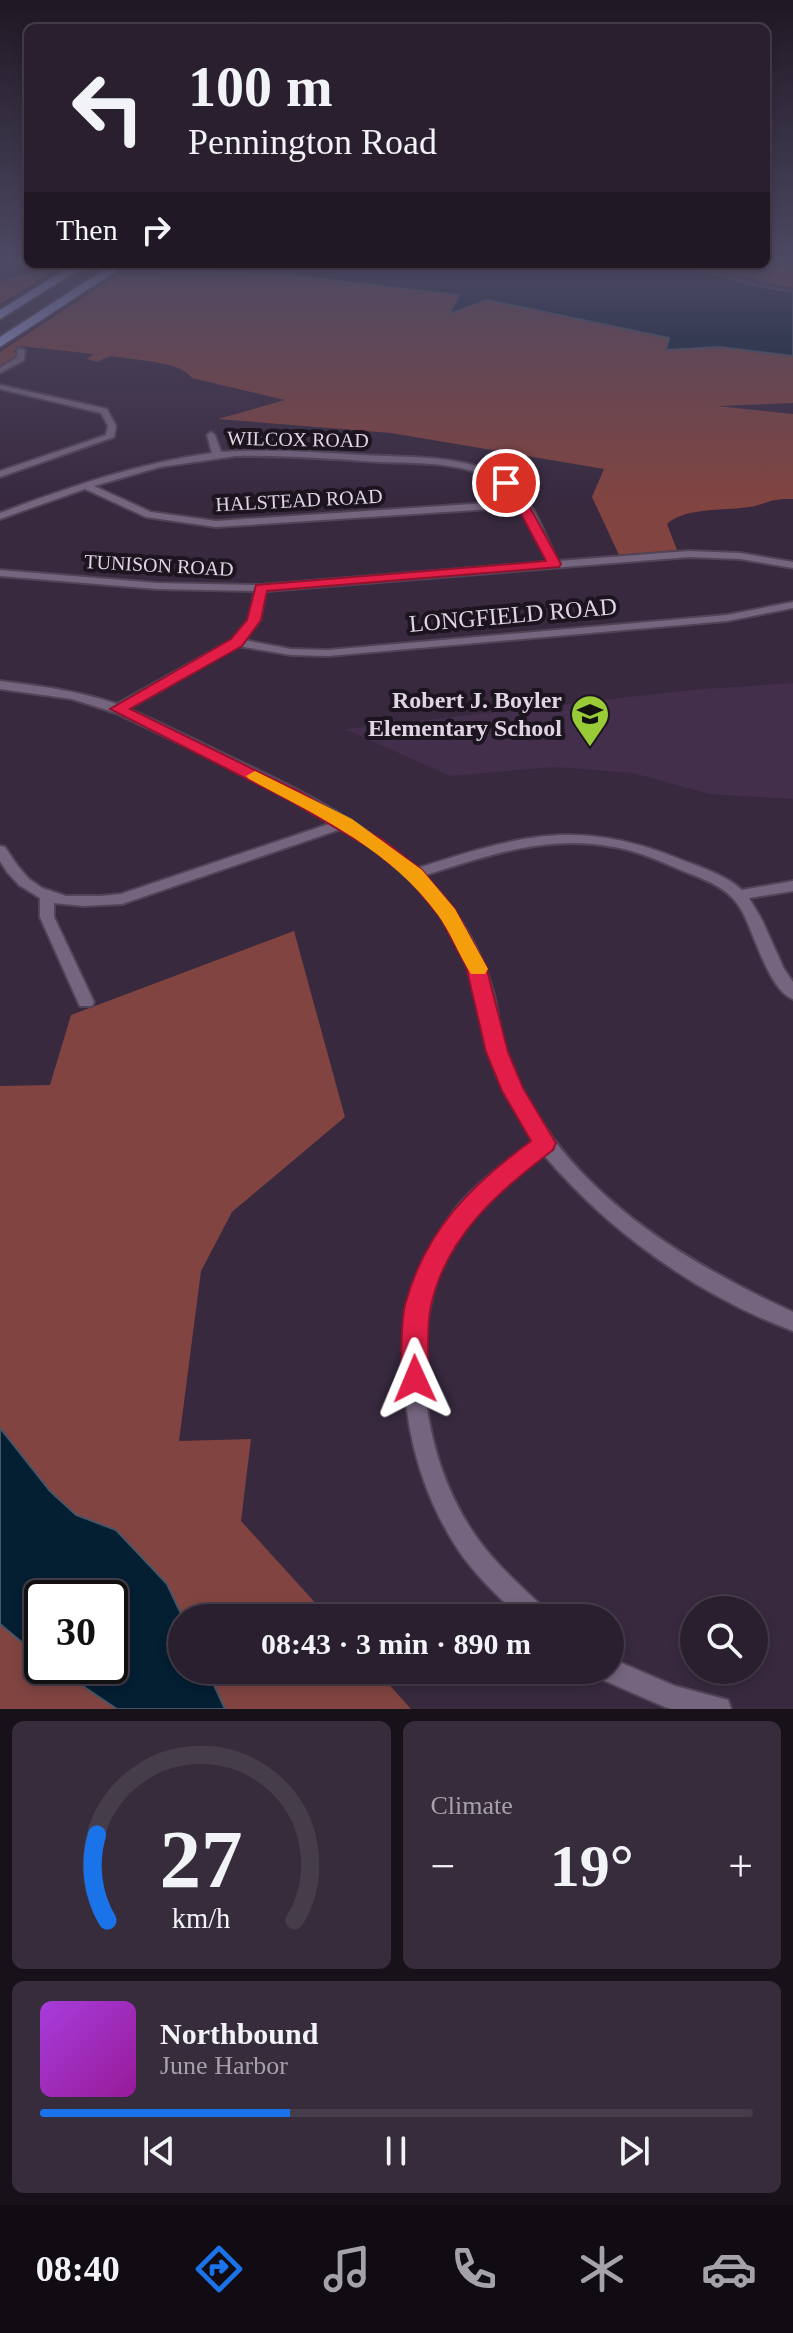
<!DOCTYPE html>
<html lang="en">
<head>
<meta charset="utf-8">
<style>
  body { margin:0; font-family:Georgia,serif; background:#362c3b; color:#f1f3f6; height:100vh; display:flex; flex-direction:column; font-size:30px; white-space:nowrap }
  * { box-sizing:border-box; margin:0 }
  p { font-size:26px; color:#a5a2aa }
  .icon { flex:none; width:44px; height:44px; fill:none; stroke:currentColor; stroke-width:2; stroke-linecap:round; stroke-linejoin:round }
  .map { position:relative; height:1709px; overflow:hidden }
  .sheet { display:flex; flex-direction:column; gap:12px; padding:12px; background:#17111a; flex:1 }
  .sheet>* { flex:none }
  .banner { position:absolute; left:24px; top:24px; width:746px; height:244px; border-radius:12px; box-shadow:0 4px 12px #0003,0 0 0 2px #463d4b; background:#2a1f2f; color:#f1f3f6; overflow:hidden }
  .fabs { position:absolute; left:680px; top:1596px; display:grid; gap:16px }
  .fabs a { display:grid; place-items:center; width:88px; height:88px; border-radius:50%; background:#2a1f2f; box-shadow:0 4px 12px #0003,0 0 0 2px #463d4b; font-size:40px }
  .speed { position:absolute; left:24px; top:1580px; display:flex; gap:16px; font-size:40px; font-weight:700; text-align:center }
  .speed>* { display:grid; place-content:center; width:104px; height:104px; border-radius:50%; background:#2a1f2f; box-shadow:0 4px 12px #0003,0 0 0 2px #463d4b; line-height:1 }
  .speed .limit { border:4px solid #111; border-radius:12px; background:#fff; color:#111 }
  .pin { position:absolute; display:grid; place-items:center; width:68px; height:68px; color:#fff; margin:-34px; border:4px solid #fff; border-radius:50%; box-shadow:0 2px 8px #0007 }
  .me { position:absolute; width:88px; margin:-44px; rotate:359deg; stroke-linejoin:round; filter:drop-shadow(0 0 6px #0008) }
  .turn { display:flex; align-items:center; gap:28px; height:168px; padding:0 32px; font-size:36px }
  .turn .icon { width:104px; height:104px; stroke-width:2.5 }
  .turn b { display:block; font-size:56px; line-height:68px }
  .then { display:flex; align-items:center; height:76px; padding:0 32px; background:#0003; gap:16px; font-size:30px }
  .big { font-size:60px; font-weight:700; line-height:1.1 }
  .sheet .tile { flex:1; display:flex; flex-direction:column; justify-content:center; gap:12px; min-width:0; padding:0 28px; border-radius:12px; background:#362c3b }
  .sheet .dial { align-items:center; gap:0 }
  .dial svg { height:208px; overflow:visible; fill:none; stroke:#463d4b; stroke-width:7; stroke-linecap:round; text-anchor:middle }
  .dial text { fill:#f1f3f6; stroke:none }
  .song { display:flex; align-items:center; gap:24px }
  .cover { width:96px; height:96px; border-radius:12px; background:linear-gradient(135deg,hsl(280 70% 55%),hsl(300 70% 35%)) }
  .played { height:8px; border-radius:4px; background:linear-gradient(90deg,#1a73e8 35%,#463d4b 35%) }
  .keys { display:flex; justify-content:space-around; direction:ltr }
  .heat { display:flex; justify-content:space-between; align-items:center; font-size:44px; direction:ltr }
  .sheet .tiles { flex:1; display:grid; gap:12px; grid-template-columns:1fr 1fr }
  .tile:last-child { grid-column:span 2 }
  .trip { position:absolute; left:168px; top:1604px; width:456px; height:80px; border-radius:40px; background:#2a1f2f; box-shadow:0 4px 12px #0003,0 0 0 2px #463d4b; font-weight:700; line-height:80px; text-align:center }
  .tab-bar { display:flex; height:128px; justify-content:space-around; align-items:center; background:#110c13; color:#a5a2aa }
  .tab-bar .icon { width:56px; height:56px }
  .tab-bar .current { color:#1a73e8 }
  .tab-bar b { font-size:36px; color:#f1f3f6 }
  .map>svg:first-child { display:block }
  .built { fill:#432f4c }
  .green { fill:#814441 }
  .water { fill:#041e32; stroke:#465567; stroke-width:2 }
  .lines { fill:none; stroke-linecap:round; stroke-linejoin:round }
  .street-casing { stroke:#514457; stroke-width:4 }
  .highway-casing { stroke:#514457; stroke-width:4 }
  .street { fill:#76657e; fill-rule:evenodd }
  .highway { fill:#a4aaea; fill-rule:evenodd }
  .route { fill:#e11d48; stroke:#92132f; stroke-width:2 }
  .slow { fill:#f59e0b }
  .labels { text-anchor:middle; stroke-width:8; stroke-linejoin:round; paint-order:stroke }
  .far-street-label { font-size:20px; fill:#dfd5e4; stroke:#1c151f }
  .street-label { font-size:24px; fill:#dfd5e4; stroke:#1c151f }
  .poi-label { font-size:24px; font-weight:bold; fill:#dfd5e4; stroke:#1c151f; text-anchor:end }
</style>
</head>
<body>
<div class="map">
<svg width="793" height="1709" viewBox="0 0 793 1709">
  <rect width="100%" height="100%" fill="#38293f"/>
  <path class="built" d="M793,683V799L709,794L633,773L555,767L450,776L345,729L691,690Z"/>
  <path class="green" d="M793,263V288L691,264Z
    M66,264L0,304V281C24,278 42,265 66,264Z
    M120,273C165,273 210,270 254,273C393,281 535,306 670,338L667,350L720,347L793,356V403L717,406L793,414V499C769,498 768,504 749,507C725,511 685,507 667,524L677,550L619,555L592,497L604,469L391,433L218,419L285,400L192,378C180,361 139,361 119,357L110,356L97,362L87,359L93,354L21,346L14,351L18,355L0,367V352Z
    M294,931L345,1117L232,1212L201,1271L179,1441L251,1439L241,1521L329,1618H183L167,1584L116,1530L76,1516L50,1491L0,1428V1086L50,1085L71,1015Z
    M0,1624L42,1659V1666H53L117,1709H0Z
    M207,1670H376L411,1709H225Z"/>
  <path class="water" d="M106,264H679L757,286L793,292V356L720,347L666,350L669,338L487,300L449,314L459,295L286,275L126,270Z
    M0,1428L50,1491L76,1515L116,1530L167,1584L183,1618L182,1670H207L225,1709H117L53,1666H110V1598H42V1659L0,1624Z"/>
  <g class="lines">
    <g class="street-casing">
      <path id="street" d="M18,348L25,350L24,360L0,373V368L17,357Z
        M0,385L107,409L116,426L114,437L0,477V471L106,435L108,426L101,413L0,389Z
        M211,432L215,435L221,452C268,449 315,452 362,455C408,458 480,453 516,487C536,506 545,537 558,561L689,551L740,553L793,562V568L740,559L689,557L266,591L260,620L244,640L291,649L328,650L727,615L793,602V608L727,621L328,656L291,655L238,646L128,709C160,722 190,738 222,753C290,785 359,818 415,869C518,836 577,817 682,860C703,868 725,875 742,890L793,881V891L749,898L762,920L784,969L793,982V999C769,991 754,932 742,911C730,888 706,880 683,871C660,861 638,851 614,847C548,834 485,856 423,876C457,908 482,950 494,995C499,1015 499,1036 507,1055C555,1183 674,1257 793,1312V1331C697,1295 609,1232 543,1154C518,1173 490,1193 470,1218C402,1306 414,1446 475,1535C494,1563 521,1586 546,1610L550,1618H521C499,1597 476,1576 459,1551C393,1452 381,1306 456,1208C478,1181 507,1161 535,1141C516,1112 496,1081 488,1047C481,1019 479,990 468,963C444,905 395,861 344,828L122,904L83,906L54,903V917L94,1002L92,1006H80L78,1002L40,917V898L19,885L7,872L0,861V846L5,847L17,865L29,879L42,888L66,896H101L121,894L335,822L258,781L116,713L72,699L0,689V681C40,686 79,691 117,704L232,640L249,619L255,591L157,589L0,576V570L157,583L261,585L548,562L521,507L216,527L146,517L85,489L0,519V513C70,487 138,463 212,453L207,435ZM236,456C284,455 332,459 379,462C410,463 442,462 472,471C491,477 506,486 518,501L216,521L151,512L94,486L160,467Z
        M610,1658L675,1686L728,1700L731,1709H671L665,1707L601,1679L598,1670H610Z"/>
    </g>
    <g class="highway-casing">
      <path id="highway" d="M74,264H88L0,319V310Z
        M113,264H127L0,347V337Z"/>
    </g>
    <use href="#street" class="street"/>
    <use href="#highway" class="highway"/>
  </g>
  <linearGradient id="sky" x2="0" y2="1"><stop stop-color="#1f1723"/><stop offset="0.52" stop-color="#4d4963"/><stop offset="1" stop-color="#4d4963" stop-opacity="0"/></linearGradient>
  <rect width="793" height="502" fill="url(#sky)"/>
  <path class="route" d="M506,479L522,493L561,564L559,567L267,591L261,620L242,646L130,709L300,792L383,840L422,870L455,909L486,966L508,1052L523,1088L556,1143L553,1150C499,1191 446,1236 431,1306C426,1328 429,1356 428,1379L424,1388L415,1392L405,1388L401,1379C402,1356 400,1327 405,1305C425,1230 471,1185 531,1141L502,1091L486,1052L466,966L440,917L408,878L370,848L288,800L110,709L231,639L247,620L256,585L546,561L511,495L500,483Z"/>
  <path class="slow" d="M255,771L352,819L422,870L455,909L488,969L485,974H471C459,955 451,933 438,915C391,850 318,816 249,779L246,776Z"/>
  <defs>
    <g id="school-pin" transform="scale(2)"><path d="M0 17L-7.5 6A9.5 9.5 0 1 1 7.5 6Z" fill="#99cb36" stroke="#1c151f"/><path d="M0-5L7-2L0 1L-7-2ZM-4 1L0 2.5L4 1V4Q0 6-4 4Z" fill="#111"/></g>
  </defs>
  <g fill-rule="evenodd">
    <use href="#school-pin" x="590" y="714"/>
  </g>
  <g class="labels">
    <g class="far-street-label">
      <text transform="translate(298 439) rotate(1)" y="7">WILCOX ROAD</text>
      <text transform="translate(299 500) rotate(-3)" y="7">HALSTEAD ROAD</text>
      <text transform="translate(159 565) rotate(3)" y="7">TUNISON ROAD</text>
    </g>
    <g class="street-label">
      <text transform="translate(513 615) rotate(-5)" y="8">LONGFIELD ROAD</text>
    </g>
    <g class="poi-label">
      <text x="562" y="708">Robert J. Boyler<tspan x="562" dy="28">Elementary School</tspan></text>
    </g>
  </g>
</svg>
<div class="fabs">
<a><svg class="icon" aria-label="search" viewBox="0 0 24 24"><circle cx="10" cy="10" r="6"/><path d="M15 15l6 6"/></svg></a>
</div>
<div class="speed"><div class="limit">30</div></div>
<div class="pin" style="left:506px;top:483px;background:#d93025"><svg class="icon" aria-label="arrive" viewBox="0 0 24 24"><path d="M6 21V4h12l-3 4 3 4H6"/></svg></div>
<svg class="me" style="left:415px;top:1379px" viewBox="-20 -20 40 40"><path d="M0-17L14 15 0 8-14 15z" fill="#e11d48" stroke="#fff" stroke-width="4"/></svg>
<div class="trip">08:43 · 3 min · 890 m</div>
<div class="banner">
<div class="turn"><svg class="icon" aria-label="left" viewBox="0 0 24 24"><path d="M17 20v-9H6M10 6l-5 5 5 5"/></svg><div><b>100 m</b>Pennington Road</div></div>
<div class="then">Then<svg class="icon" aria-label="right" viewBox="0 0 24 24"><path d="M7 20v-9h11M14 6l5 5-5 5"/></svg></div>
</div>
</div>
<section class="sheet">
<div class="tiles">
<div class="tile dial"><svg viewBox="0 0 100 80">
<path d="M14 69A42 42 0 1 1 86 69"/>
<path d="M14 69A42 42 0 0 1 10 36" stroke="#1a73e8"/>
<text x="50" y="56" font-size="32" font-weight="700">27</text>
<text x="50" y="72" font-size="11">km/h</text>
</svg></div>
<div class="tile"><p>Climate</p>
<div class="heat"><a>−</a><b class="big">19°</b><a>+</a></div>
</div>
<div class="tile">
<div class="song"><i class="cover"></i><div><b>Northbound</b><p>June Harbor</p></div></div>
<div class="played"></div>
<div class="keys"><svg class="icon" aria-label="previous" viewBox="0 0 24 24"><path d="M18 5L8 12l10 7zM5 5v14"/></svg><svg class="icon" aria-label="pause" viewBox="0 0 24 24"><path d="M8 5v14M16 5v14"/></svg><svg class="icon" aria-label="next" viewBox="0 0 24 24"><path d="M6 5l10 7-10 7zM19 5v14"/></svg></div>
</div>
</div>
</section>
<nav class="tab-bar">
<b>08:40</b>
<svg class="icon current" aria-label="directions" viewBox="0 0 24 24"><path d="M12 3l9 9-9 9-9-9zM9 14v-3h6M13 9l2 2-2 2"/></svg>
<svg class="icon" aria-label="music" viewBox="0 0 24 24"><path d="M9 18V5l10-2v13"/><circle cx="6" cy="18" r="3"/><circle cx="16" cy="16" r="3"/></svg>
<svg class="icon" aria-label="phone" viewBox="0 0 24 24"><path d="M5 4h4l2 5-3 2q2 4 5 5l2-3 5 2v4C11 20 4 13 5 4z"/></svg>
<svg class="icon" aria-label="climate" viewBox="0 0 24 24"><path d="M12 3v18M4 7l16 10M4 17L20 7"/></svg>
<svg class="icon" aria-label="car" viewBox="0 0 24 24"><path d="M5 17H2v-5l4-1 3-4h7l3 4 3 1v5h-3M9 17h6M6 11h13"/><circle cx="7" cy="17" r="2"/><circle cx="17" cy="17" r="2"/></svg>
</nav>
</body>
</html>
